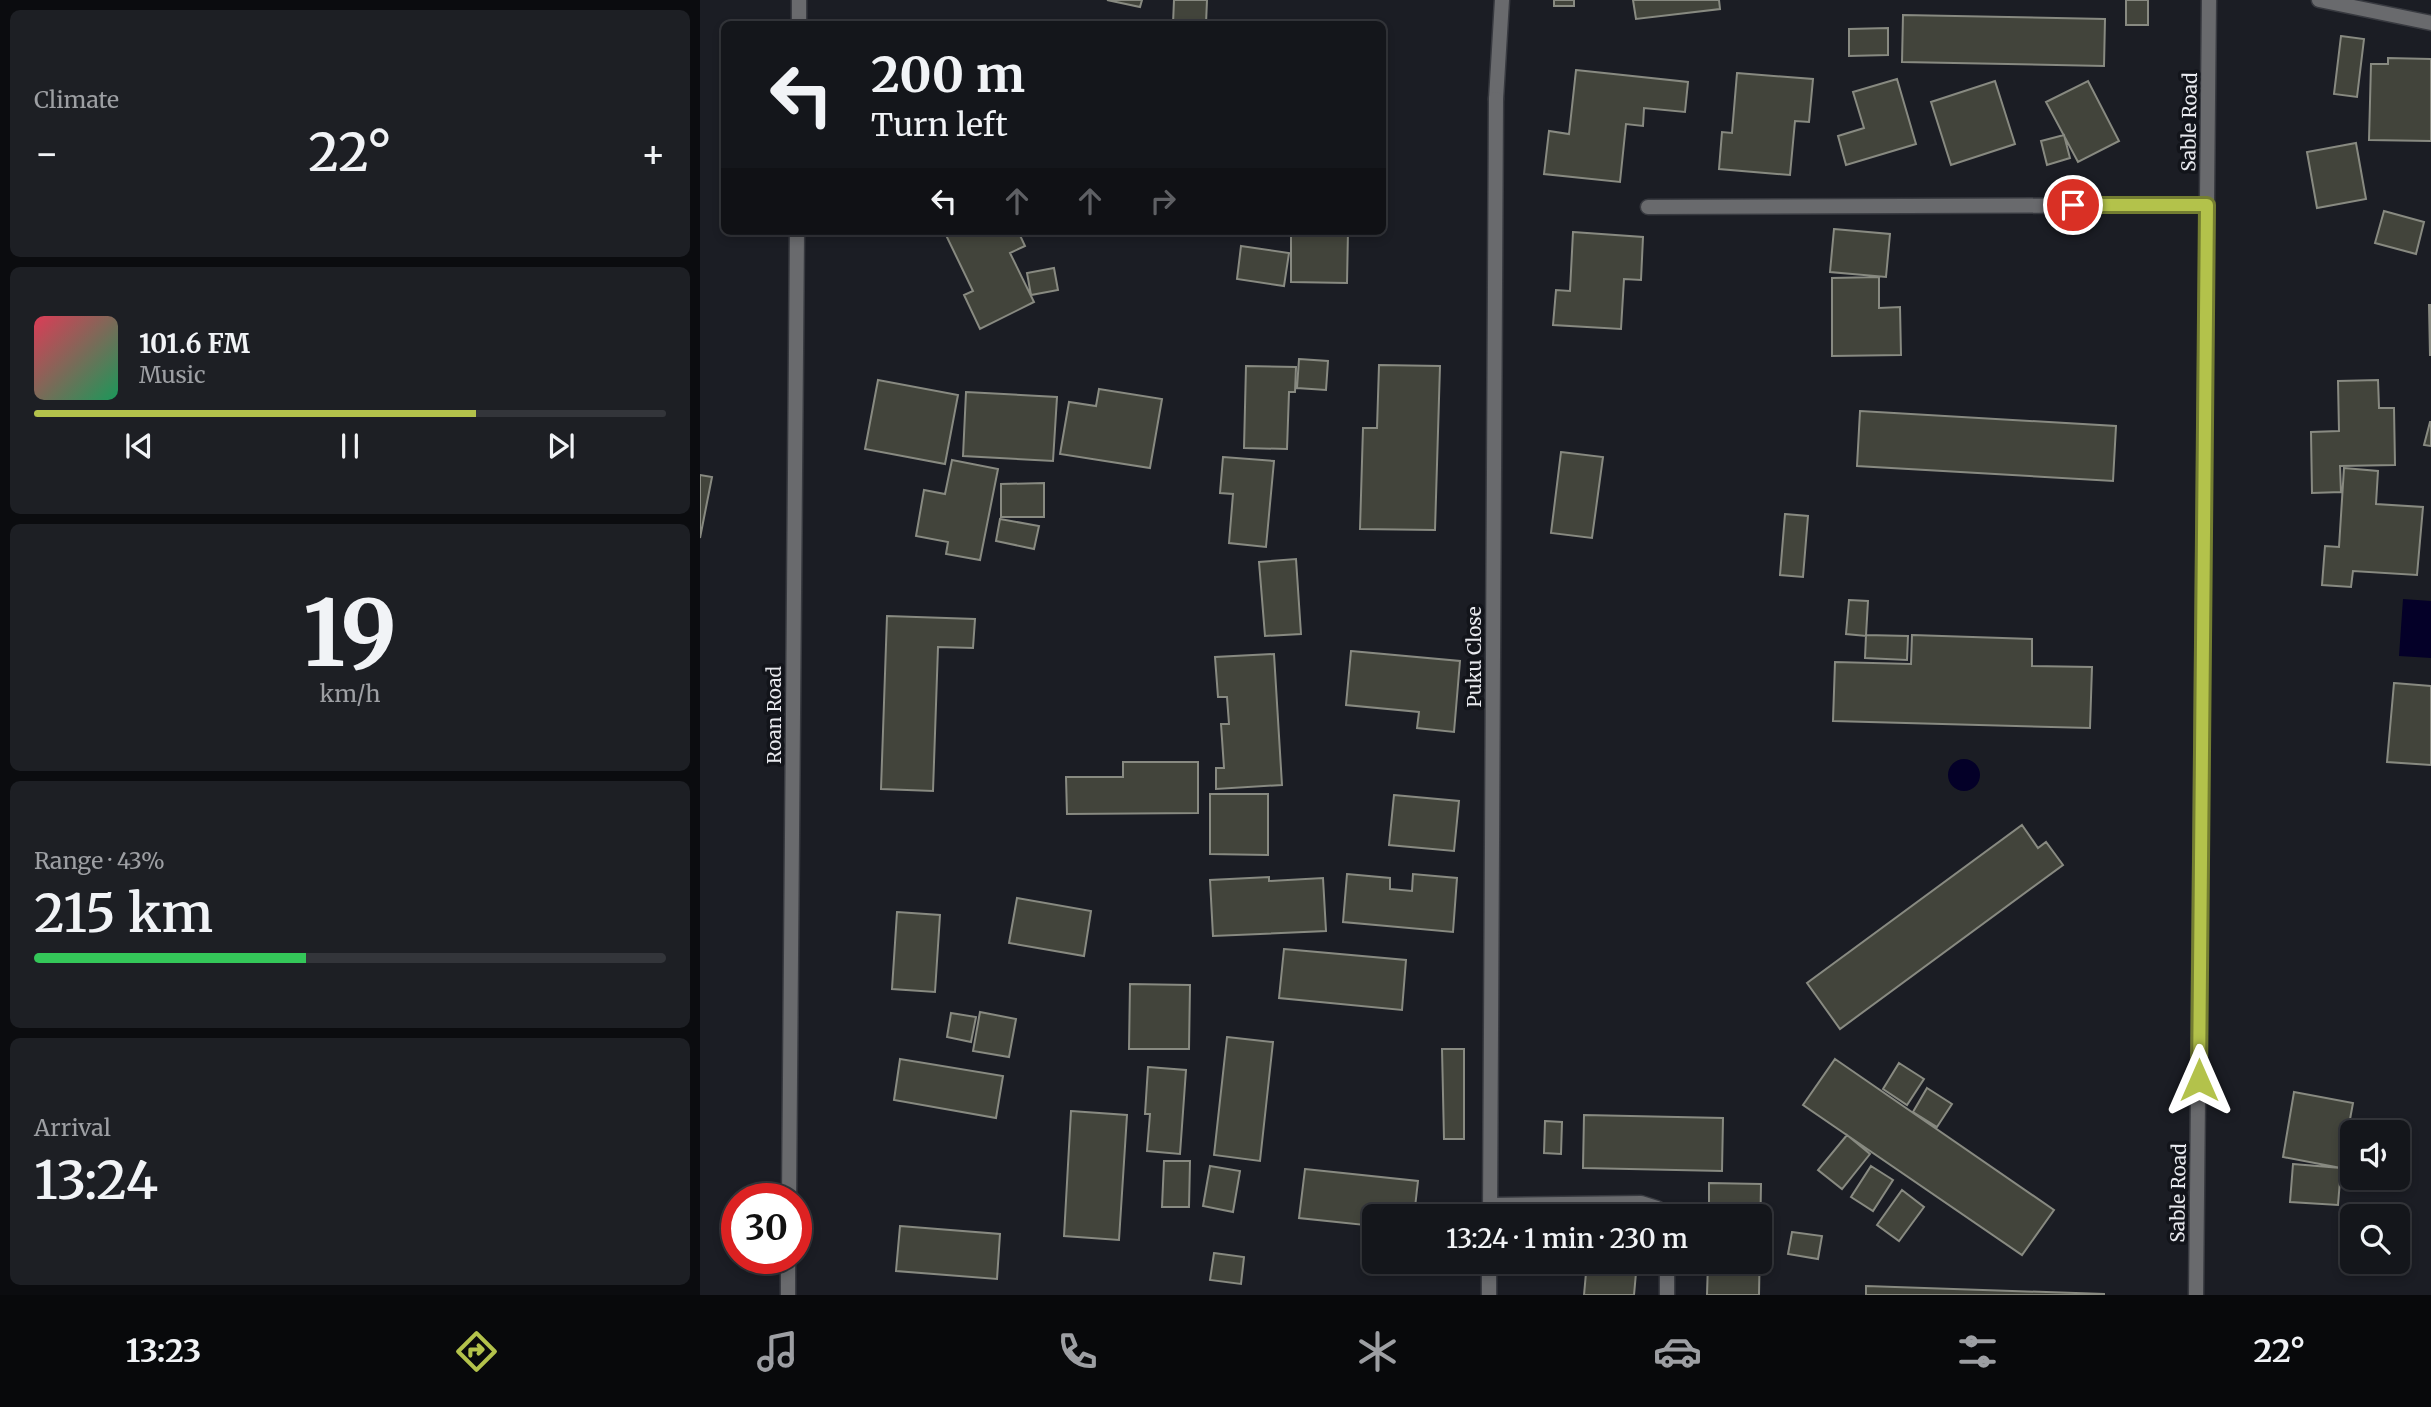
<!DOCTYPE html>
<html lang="en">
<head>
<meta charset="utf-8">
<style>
  body { margin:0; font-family:Merriweather,serif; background:#1d1f24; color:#f1f3f6; height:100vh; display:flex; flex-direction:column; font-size:26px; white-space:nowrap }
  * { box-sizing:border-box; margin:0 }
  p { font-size:23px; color:#9d9fa3 }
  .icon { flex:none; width:38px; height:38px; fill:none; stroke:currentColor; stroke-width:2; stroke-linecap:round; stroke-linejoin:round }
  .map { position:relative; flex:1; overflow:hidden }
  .drawer { display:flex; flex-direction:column; gap:10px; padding:10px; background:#0b0c0f; width:700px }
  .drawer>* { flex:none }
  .guide { position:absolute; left:21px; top:21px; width:665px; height:214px; border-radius:10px; box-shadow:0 4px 10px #0003,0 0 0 2px #33353a; background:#14161b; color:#f1f3f6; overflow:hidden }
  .buttons { position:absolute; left:1640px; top:1120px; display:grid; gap:14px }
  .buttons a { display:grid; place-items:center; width:70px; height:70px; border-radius:10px; background:#14161b; box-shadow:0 4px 10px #0003,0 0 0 2px #33353a; font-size:35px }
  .speed { position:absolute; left:21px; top:1183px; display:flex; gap:14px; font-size:35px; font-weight:700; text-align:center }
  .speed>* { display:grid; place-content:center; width:91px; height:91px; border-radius:50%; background:#14161b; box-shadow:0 4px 10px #0003,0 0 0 2px #33353a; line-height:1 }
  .speed .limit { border:10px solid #d22; background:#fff; color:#111 }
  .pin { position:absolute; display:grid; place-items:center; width:60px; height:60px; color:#fff; margin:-30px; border:4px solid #fff; border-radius:50%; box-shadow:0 2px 7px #0007 }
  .me { position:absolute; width:77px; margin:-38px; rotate:0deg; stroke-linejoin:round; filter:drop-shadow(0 0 5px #0008) }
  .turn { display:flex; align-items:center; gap:24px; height:147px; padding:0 35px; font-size:32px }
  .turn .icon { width:91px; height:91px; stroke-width:2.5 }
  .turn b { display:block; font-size:49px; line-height:60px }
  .lanes { display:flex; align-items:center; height:66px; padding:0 35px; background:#0003; justify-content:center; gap:35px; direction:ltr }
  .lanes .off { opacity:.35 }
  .big { font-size:52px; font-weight:600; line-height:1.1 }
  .drawer .widget { flex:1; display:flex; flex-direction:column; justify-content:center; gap:10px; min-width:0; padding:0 24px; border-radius:10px; background:#1d1f24 }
  .drawer .dial { align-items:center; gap:0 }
  .dial b { font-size:91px; line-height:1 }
  .song { display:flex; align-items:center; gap:21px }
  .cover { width:84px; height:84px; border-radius:10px; background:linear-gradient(135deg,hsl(350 70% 55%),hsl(150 70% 35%)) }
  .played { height:7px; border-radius:4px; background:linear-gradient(90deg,#b3c24b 70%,#33353a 70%) }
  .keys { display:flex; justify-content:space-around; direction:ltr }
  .heat { display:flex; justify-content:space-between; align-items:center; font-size:38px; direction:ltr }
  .charge { height:10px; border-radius:5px; background:linear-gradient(90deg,#34c759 43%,#33353a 0) }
  .trip { position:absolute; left:662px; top:1204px; width:410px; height:70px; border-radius:10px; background:#14161b; box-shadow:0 4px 10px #0003,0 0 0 2px #33353a; font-weight:600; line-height:70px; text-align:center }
  .tab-bar { display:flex; height:112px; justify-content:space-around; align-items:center; background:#08090b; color:#9d9fa3 }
  .tab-bar .icon { width:49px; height:49px }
  .tab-bar .active { color:#b3c24b }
  .tab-bar b { font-size:32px; color:#f1f3f6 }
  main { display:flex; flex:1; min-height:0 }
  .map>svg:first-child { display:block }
  .water { fill:#040028 }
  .building { fill:#42443b; stroke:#888a81; stroke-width:2 }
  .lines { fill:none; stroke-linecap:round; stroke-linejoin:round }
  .service-casing { stroke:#383a40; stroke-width:17 }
  .minor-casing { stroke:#383a40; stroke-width:17 }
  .service { stroke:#696a6d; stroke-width:14 }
  .minor { stroke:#696a6d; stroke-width:14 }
  .route-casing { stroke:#747e31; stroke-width:18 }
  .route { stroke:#b3c24b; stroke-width:12 }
  .labels { text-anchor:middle; stroke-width:7; stroke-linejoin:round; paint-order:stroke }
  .street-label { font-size:19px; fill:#e8e9ee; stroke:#12141a }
</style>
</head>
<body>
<main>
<section class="drawer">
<div class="widget"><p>Climate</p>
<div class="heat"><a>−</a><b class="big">22°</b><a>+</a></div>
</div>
<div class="widget">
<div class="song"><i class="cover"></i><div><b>101.6 FM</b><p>Music</p></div></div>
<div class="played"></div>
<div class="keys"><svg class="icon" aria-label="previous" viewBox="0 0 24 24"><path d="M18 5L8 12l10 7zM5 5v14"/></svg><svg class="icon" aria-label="pause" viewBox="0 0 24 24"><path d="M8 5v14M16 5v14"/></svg><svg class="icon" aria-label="next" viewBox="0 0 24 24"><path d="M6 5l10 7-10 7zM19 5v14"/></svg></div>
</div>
<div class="widget dial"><b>19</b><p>km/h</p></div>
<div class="widget"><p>Range · 43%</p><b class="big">215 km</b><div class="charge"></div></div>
<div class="widget"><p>Arrival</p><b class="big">13:24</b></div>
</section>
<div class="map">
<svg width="1731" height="1295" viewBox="0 0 1731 1295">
  <rect width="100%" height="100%" fill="#1b1d24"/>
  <path class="water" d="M1703,599L1731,601V658L1699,656Z
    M1248 775a16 16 0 1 1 32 0a16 16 0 1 1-32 0Z"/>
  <path class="building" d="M407,0H442L440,7Z
    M474,0H507L506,24H473Z
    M854,0H874V6H854Z
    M933,0H1019L1020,9L936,19Z
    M1426,0H1448V25H1426Z
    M1203,15L1405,19L1404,66L1202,62Z
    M1188,28V55L1149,56V29Z
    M1641,36L1664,39L1657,97L1634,94Z
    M1688,58L1731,59V141L1669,140L1671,64H1688Z
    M876,70L988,82L985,112L944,108L943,126L926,124L920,182L844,174L849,131L869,134Z
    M1037,73L1113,79L1109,122L1095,121L1090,175L1019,169L1022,132L1032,133Z
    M1197,79L1216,144L1146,165L1138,136L1164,128L1153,92Z
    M1295,81L1315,144L1251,165L1231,102Z
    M1388,81L1419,141L1378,162L1346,102Z
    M1364,135L1370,158L1347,165L1341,141Z
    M1656,143L1666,199L1617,208L1607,152Z
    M1684,211L1724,222L1716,254L1675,243Z
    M1134,229L1190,234L1186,277L1130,272Z
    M244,231H318L325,246L310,253L334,302L280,329L264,295L273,291Z
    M591,231H648L647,283L591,282Z
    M873,232L943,237L941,280L924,279L921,329L853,325L856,290L870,291Z
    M541,246L589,253L584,286L537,279Z
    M354,268L358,290L331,295L327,273Z
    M1179,277V308L1200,307L1201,355L1132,356V278Z
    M1729,305H1731V355H1730Z
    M599,359L628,361L626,390L597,388Z
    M679,365L740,366L735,530L660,529L663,428H677Z
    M546,366L596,367L595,392H589L587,449L544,448Z
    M178,380L258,395L245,464L165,449Z
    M1678,380L1679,408H1694L1695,465L1640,466L1641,492L1612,493L1611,432L1639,431L1638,381Z
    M399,389L462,399L450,468L360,454L369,402L396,406Z
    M266,392L357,397L353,461L263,456Z
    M1160,411L1416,426L1413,481L1157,466Z
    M1730,422H1731V446L1724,445Z
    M861,452L903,457L892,538L851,533Z
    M523,457L574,461L566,547L529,543L533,494L520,493Z
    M252,460L298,469L280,560L246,554L248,542L216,536L224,490L245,494Z
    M1644,468L1678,471L1676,504L1723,507L1717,575L1653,571L1651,587L1622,585L1625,546L1639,547Z
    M0,475L12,477L0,538Z
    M344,483V517H301V484Z
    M1085,514L1108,516L1103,577L1080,575Z
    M300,519L339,526L334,549L296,541Z
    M596,559L601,634L565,636L559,562Z
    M1149,600L1168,601L1166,636L1146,634Z
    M187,616L275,619L273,648L238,647L233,791L181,789Z
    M1166,635L1208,636L1207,660L1165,658Z
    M1212,635L1332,639V666L1392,667L1390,728L1133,721L1135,662L1211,664Z
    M651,651L760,661L754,732L717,728L719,712L646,705Z
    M574,654L582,785L516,789V768H524L521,724H529L527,697H518L515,657Z
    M1694,683L1731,686V765L1687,762Z
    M423,762H498V813L367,814L366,777H423Z
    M510,794H568V855L510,854Z
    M694,795L759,801L754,851L689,845Z
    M1322,825L1338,848L1346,842L1363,865L1140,1029L1107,983Z
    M647,874L690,878V889L712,891L713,874L757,878L753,932L643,922Z
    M569,877V881L623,878L626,931L513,936L510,880Z
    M317,898L391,911L384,956L309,943Z
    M197,912L240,915L235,992L192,989Z
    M584,949L706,960L702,1010L579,998Z
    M430,984L490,985L489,1049H429Z
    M280,1012L316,1019L309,1057L273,1051Z
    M251,1013L276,1017L271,1042L247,1037Z
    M527,1037L573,1042L560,1161L514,1155Z
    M742,1049H764V1139H744Z
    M200,1059L303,1076L296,1118L194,1100Z
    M1135,1059L1354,1210L1322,1255L1103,1105Z
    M1199,1063L1224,1079L1207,1105L1183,1089Z
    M448,1067L486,1070L480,1154L447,1151L450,1114H445Z
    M1227,1088L1252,1104L1237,1127L1213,1112Z
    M1594,1092L1653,1103L1641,1168L1583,1157Z
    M371,1111L427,1115L419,1240L364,1236Z
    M884,1115L1023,1118L1022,1171L883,1168Z
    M845,1121L862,1122L861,1154L844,1153Z
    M1147,1135L1170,1154L1142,1189L1118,1170Z
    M464,1161H490L489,1207H462Z
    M1593,1164L1641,1168L1638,1205L1590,1202Z
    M510,1166L540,1171L533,1212L503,1206Z
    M1171,1166L1193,1180L1173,1211L1151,1197Z
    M605,1169L718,1181L714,1216H674V1226L599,1218Z
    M1009,1183L1061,1184L1059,1295H1007L1008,1262H1059V1216H1009Z
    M1202,1190L1224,1207L1199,1241L1177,1225Z
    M200,1226L300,1234L297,1279L196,1271Z
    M1092,1232L1122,1236L1118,1259L1088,1254Z
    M514,1253L544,1257L541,1284L510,1280Z
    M887,1262H937L934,1295H884Z
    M1166,1286L1404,1294V1295H1166Z"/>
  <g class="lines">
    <g class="service-casing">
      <path id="service" d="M1619,0L1731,23
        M796,99L802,0
        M948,207L1507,205"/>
    </g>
    <g class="minor-casing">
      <path id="minor" d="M99,24V0
        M89,1199L97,231
        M790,1205L941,1203L957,1208L961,1216
        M790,1216L796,99
        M967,1262V1295
        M88,1295V1258
        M789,1295V1262
        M1496,1295L1509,0"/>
    </g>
    <use href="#service" class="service"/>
    <use href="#minor" class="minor"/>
  </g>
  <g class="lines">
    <g class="route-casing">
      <path id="route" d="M1373,205H1507L1499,1080"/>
    </g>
    <use href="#route" class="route"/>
  </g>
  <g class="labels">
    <g class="street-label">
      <text transform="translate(1489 122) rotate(-89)" y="7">Sable Road</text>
      <text transform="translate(774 657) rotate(-90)" y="7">Puku Close</text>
      <text transform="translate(74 715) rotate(-90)" y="7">Roan Road</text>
      <text transform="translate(1478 1193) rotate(-89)" y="7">Sable Road</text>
    </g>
  </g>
</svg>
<div class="buttons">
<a><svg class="icon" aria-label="sound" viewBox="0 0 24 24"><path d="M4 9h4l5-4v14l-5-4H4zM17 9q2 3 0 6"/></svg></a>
<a><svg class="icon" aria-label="search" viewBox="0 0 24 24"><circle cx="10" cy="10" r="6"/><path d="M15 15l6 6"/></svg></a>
</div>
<div class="speed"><div class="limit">30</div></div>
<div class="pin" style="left:1373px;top:205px;background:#d93025"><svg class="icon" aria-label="arrive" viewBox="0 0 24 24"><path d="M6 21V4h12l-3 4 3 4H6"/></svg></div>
<svg class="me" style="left:1499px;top:1080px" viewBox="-20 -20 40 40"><path d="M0-17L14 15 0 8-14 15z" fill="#b3c24b" stroke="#fff" stroke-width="4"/></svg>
<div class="trip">13:24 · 1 min · 230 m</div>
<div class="guide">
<div class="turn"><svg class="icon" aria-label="left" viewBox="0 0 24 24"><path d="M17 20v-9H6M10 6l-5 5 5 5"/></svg><div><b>200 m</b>Turn left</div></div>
<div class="lanes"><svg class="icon" aria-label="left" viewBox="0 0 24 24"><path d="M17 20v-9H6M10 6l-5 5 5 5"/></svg><svg class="icon off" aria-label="ahead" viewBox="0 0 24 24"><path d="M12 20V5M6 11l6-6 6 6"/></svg><svg class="icon off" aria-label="ahead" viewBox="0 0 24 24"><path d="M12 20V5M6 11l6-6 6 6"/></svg><svg class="icon off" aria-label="right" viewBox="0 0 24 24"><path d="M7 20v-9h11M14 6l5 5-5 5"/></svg></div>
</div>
</div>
</main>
<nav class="tab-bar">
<b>13:23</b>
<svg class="icon active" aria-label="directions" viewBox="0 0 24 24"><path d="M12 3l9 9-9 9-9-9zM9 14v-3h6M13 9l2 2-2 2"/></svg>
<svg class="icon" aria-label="music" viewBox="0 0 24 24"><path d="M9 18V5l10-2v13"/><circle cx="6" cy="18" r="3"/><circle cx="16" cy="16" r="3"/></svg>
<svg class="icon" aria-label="phone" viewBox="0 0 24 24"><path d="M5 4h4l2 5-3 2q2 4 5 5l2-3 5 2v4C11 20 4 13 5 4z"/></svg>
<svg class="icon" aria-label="climate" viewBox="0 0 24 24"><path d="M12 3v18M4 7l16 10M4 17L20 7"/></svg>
<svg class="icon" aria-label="car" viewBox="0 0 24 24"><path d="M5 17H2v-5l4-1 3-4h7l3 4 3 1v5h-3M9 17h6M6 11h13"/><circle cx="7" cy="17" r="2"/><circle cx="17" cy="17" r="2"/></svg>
<svg class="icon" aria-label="filters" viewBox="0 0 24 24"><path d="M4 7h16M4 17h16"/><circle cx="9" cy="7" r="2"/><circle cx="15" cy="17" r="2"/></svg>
<b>22°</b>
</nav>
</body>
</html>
